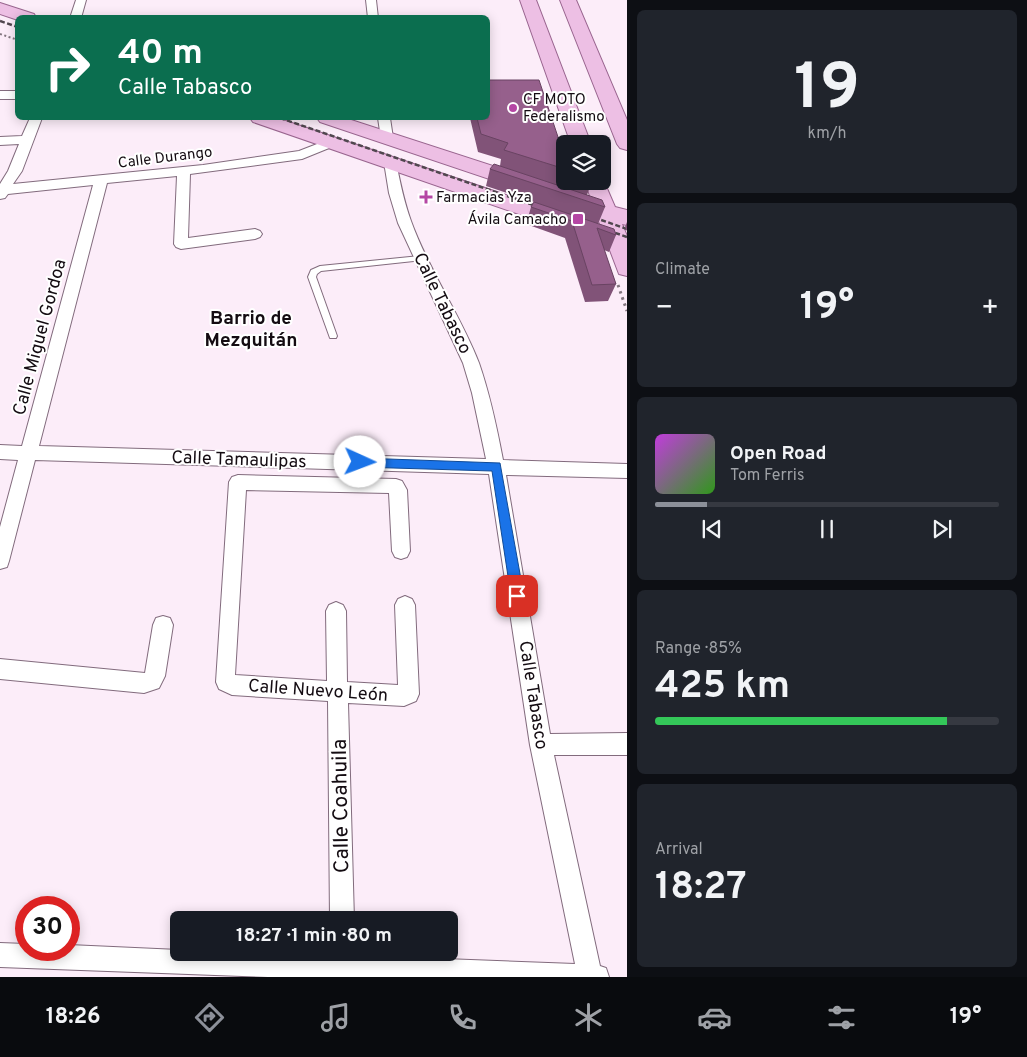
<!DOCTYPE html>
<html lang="en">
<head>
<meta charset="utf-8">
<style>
  body { margin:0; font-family:Overpass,sans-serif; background:#20242c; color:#f1f3f6; height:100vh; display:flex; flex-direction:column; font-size:19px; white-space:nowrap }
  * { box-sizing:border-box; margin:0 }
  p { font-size:16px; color:#9ea1a6 }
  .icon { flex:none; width:28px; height:28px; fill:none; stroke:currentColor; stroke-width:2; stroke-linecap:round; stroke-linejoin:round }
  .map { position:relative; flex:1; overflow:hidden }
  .details { display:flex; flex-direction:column; gap:10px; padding:10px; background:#0d0f14; width:400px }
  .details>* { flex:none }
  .hud { position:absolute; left:15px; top:15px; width:475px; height:105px; border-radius:8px; box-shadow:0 2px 12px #0003; background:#0b6e4f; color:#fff; overflow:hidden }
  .controls { position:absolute; left:556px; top:135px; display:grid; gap:10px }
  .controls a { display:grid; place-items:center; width:55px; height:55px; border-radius:8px; background:#171b24; box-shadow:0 2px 12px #0003; font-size:25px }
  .speed { position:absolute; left:15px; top:896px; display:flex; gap:10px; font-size:25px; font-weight:700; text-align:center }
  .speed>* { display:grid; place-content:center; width:65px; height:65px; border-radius:50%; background:#171b24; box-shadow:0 2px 12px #0003; line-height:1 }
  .speed .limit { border:8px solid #d22; background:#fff; color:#111 }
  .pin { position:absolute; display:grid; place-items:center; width:42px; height:42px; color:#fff; margin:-21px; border-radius:10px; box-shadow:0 2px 8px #0006 }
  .me { position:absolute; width:55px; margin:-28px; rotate:92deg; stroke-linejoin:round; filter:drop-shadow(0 0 4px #0008) }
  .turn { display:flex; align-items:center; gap:18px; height:105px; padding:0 20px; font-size:22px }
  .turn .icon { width:65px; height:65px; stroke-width:2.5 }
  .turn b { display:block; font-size:35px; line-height:42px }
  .big { font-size:38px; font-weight:700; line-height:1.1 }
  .details .widget { flex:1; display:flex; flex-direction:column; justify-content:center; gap:8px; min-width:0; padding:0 18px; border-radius:8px; background:#20242c }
  .details .dial { align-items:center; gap:0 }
  .dial b { font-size:65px; line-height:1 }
  .song { display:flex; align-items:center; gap:15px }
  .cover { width:60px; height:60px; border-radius:8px; background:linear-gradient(135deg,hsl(290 70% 55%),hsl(110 70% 35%)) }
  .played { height:5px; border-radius:2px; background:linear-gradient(90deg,#8c9099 15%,#363941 15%) }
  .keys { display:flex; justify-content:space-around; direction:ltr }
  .heat { display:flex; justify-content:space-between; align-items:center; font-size:28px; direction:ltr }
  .charge { height:8px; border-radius:4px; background:linear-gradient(90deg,#34c759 85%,#363941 0) }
  .trip { position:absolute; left:170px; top:911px; width:288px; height:50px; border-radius:8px; background:#171b24; box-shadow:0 2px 12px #0003; font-weight:700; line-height:50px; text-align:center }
  .tab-bar { display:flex; height:80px; justify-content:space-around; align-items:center; background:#090b0e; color:#9ea1a6 }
  .tab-bar .icon { width:35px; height:35px }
  .tab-bar .on { color:#8c9099 }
  .tab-bar b { font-size:22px; color:#f1f3f6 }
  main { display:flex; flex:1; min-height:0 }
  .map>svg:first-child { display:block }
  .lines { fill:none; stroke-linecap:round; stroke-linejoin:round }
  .lane-casing { stroke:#826b7d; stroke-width:2 }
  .street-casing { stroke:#826b7d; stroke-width:2 }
  .primary-casing { stroke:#99658f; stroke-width:2 }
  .path-far1 { stroke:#82767f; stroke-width:2; stroke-dasharray:2 2.5; stroke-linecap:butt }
  .path { stroke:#82767f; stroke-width:3; stroke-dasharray:2.5 4; stroke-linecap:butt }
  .lane { fill:#fff; fill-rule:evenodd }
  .street { fill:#fff; fill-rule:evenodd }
  .primary { fill:#edbfe4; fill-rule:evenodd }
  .rail { stroke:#51474f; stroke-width:2.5; stroke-dasharray:5 2.5; stroke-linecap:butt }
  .wall { fill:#815378 }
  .building { fill:#96608c; stroke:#694362 }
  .route { fill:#1a73e8; stroke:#114b97 }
  .poi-dot { fill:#b546a4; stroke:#fff; stroke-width:2 }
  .labels { text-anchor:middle; stroke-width:4; stroke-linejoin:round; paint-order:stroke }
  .far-poi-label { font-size:15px; fill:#140c12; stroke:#fff; text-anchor:start }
  .far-street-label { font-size:15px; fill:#140c12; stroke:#fff }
  .street-label { font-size:18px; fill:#140c12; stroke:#fff }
  .neighbourhood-label { font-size:19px; font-weight:bold; fill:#140c12; stroke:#fff }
  .near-street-label { font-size:21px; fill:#140c12; stroke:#fff }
</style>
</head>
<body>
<main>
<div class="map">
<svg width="627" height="977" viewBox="0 0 627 977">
  <rect width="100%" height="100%" fill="#fcedf9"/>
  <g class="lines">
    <g class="lane-casing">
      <path id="lane" d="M420,256H423V260L321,271L317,274L316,277L337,336L336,338H330L308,277L311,270L320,266Z"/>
    </g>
    <g class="street-casing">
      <path id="street" d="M76,0H86L81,18H70Z
        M366,0H376L378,18H368Z
        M0,91H18V99H0Z
        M30,118H42L22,171L13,184L203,165L299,151L330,139L336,143L334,146L302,159L190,174L188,238L255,229L260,231L262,234L260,237L255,239L181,249L176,247L174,244L177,176L107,183L39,446L486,459L472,393L463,363L398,223L389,193L384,162L390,158L396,162C400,182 404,202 411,221C429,271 460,314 479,363C490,395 497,428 503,460L627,464V478L506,475L550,734L627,733V755H554L600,966L606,968L609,977H268L0,967V943L26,944V950H69V945L179,950V952H261L575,964L530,745L489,474L35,460L9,561L7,567L0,569V527L18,460L0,459V445L22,446L93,185L8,194L5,198L0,199V184L8,171L19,144L0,145V137L22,136Z
        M378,118H390L393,138L391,141H383L381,138Z
        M238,475L396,479L402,481L407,490L410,551L407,557L401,559L395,557L392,551L389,493L246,490L235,675L327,681L326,611L329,605L336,602L343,605L346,611L347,682L398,685L395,605L398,599L405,596L412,599L415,605L419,694L416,701L404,706L348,703L354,920H330L328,701L232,695L219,689L216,682L229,482L232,477Z
        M163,616L170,618L173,625L165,676L159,688L144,693L0,679V659L145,673L153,625L156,618Z"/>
    </g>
    <g class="primary-casing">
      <path id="primary" d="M520,0H536L591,144H571Z
        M560,0H576L627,120V150L620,148L617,144Z
        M0,3L34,14L36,18H18V20L0,14Z
        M250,118H277L601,227L597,216L562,204L558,199L562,194L569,192L591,199L585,181H602V177L615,207L627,210V225L622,224L627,236V276L619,274L608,245L253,122Z
        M317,118H345L533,179L536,184L533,189L526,191L519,189L320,122Z"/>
    </g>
    <path class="path-far1" d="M0,34L18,40"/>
    <path class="path" d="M618,285L627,311"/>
    <use href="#lane" class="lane"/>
    <use href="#street" class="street"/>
    <use href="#primary" class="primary"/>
    <path class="rail" d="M0,21L18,27
      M280,118L545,209
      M587,215L627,229
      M601,228L627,237"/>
  </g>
  <path class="wall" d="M470,118H488L565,144V181H592L587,195L605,207L598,224L616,235L609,252L604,250L616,284L608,301L585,302L565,238L526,224L531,207L534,202L486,186L490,169L500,166L501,159L478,152Z
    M627,222V231L625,227Z"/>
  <path class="building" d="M488,80H539L560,143L565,144V169L504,150L508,143L481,134L477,118H488Z
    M494,164L602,200L605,207L490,169Z
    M534,202L614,229L616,235L597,228L616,284L592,285L572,221L531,207Z"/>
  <path class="route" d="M360,458L500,463L524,596L522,600L517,602L513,600L511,596L492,471L360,467L354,462Z"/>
  <g class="poi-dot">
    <circle cx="513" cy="108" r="5"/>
    <path d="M423.5 189.5h5v5h5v5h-5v5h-5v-5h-5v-5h5z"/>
    <rect x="572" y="213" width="12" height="12" rx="2.5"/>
  </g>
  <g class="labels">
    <g class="far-poi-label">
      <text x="523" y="104">CF MOTO<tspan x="523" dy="17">Federalismo</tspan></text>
      <text x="436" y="202">Farmacias Yza</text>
      <text x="567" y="224" text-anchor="end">Ávila Camacho</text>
    </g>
    <g class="far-street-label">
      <text transform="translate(165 157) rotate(-7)" y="5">Calle Durango</text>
    </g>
    <g class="street-label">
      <text transform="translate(443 303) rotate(64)" y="6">Calle Tabasco</text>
      <text transform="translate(39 337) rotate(-75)" y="6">Calle Miguel Gordoa</text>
      <text transform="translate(239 459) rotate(2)" y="6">Calle Tamaulipas</text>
      <text transform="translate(318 690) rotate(4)" y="6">Calle Nuevo León</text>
      <text transform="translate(534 695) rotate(81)" y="6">Calle Tabasco</text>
    </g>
    <g class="neighbourhood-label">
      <text x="251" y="324">Barrio de<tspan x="251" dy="22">Mezquitán</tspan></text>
    </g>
    <g class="near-street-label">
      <text transform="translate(340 806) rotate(-91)" y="7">Calle Coahuila</text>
    </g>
  </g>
</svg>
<div class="controls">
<a><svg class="icon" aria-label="layers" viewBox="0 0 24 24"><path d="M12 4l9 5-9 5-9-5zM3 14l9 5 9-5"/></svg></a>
</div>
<div class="speed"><div class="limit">30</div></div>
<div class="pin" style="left:517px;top:596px;background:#d93025"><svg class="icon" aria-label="arrive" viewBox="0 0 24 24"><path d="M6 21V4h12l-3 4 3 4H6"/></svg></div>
<svg class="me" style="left:360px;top:462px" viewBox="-20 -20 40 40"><circle r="19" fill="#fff"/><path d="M0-13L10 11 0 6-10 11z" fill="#1a73e8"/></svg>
<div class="trip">18:27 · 1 min · 80 m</div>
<div class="hud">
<div class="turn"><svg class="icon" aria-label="right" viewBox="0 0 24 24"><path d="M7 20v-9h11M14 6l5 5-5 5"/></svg><div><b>40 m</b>Calle Tabasco</div></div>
</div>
</div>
<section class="details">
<div class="widget dial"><b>19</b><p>km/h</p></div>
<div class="widget"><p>Climate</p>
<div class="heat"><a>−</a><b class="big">19°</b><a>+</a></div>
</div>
<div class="widget">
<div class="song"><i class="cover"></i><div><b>Open Road</b><p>Tom Ferris</p></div></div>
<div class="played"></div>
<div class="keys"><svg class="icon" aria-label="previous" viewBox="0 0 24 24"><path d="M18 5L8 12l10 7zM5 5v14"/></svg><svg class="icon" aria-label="pause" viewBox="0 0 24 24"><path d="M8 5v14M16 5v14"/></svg><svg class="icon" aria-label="next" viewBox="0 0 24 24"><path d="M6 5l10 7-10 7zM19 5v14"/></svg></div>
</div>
<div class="widget"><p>Range · 85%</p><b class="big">425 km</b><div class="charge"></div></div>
<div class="widget"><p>Arrival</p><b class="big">18:27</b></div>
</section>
</main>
<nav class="tab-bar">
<b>18:26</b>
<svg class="icon on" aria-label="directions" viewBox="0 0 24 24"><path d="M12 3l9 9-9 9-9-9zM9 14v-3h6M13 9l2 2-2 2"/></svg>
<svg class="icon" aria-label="music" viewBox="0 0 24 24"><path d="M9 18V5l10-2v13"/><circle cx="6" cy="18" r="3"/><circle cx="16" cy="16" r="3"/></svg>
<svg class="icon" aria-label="phone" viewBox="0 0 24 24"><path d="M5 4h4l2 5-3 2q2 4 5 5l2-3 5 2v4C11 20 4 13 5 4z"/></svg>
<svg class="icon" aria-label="climate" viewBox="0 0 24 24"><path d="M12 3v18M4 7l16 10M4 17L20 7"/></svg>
<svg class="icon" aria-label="car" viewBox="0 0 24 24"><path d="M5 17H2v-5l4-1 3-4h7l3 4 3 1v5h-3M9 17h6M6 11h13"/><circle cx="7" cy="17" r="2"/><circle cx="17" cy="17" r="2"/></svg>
<svg class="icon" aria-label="filters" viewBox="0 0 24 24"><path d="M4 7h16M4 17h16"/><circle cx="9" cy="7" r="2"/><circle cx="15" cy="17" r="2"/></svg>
<b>19°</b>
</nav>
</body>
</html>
